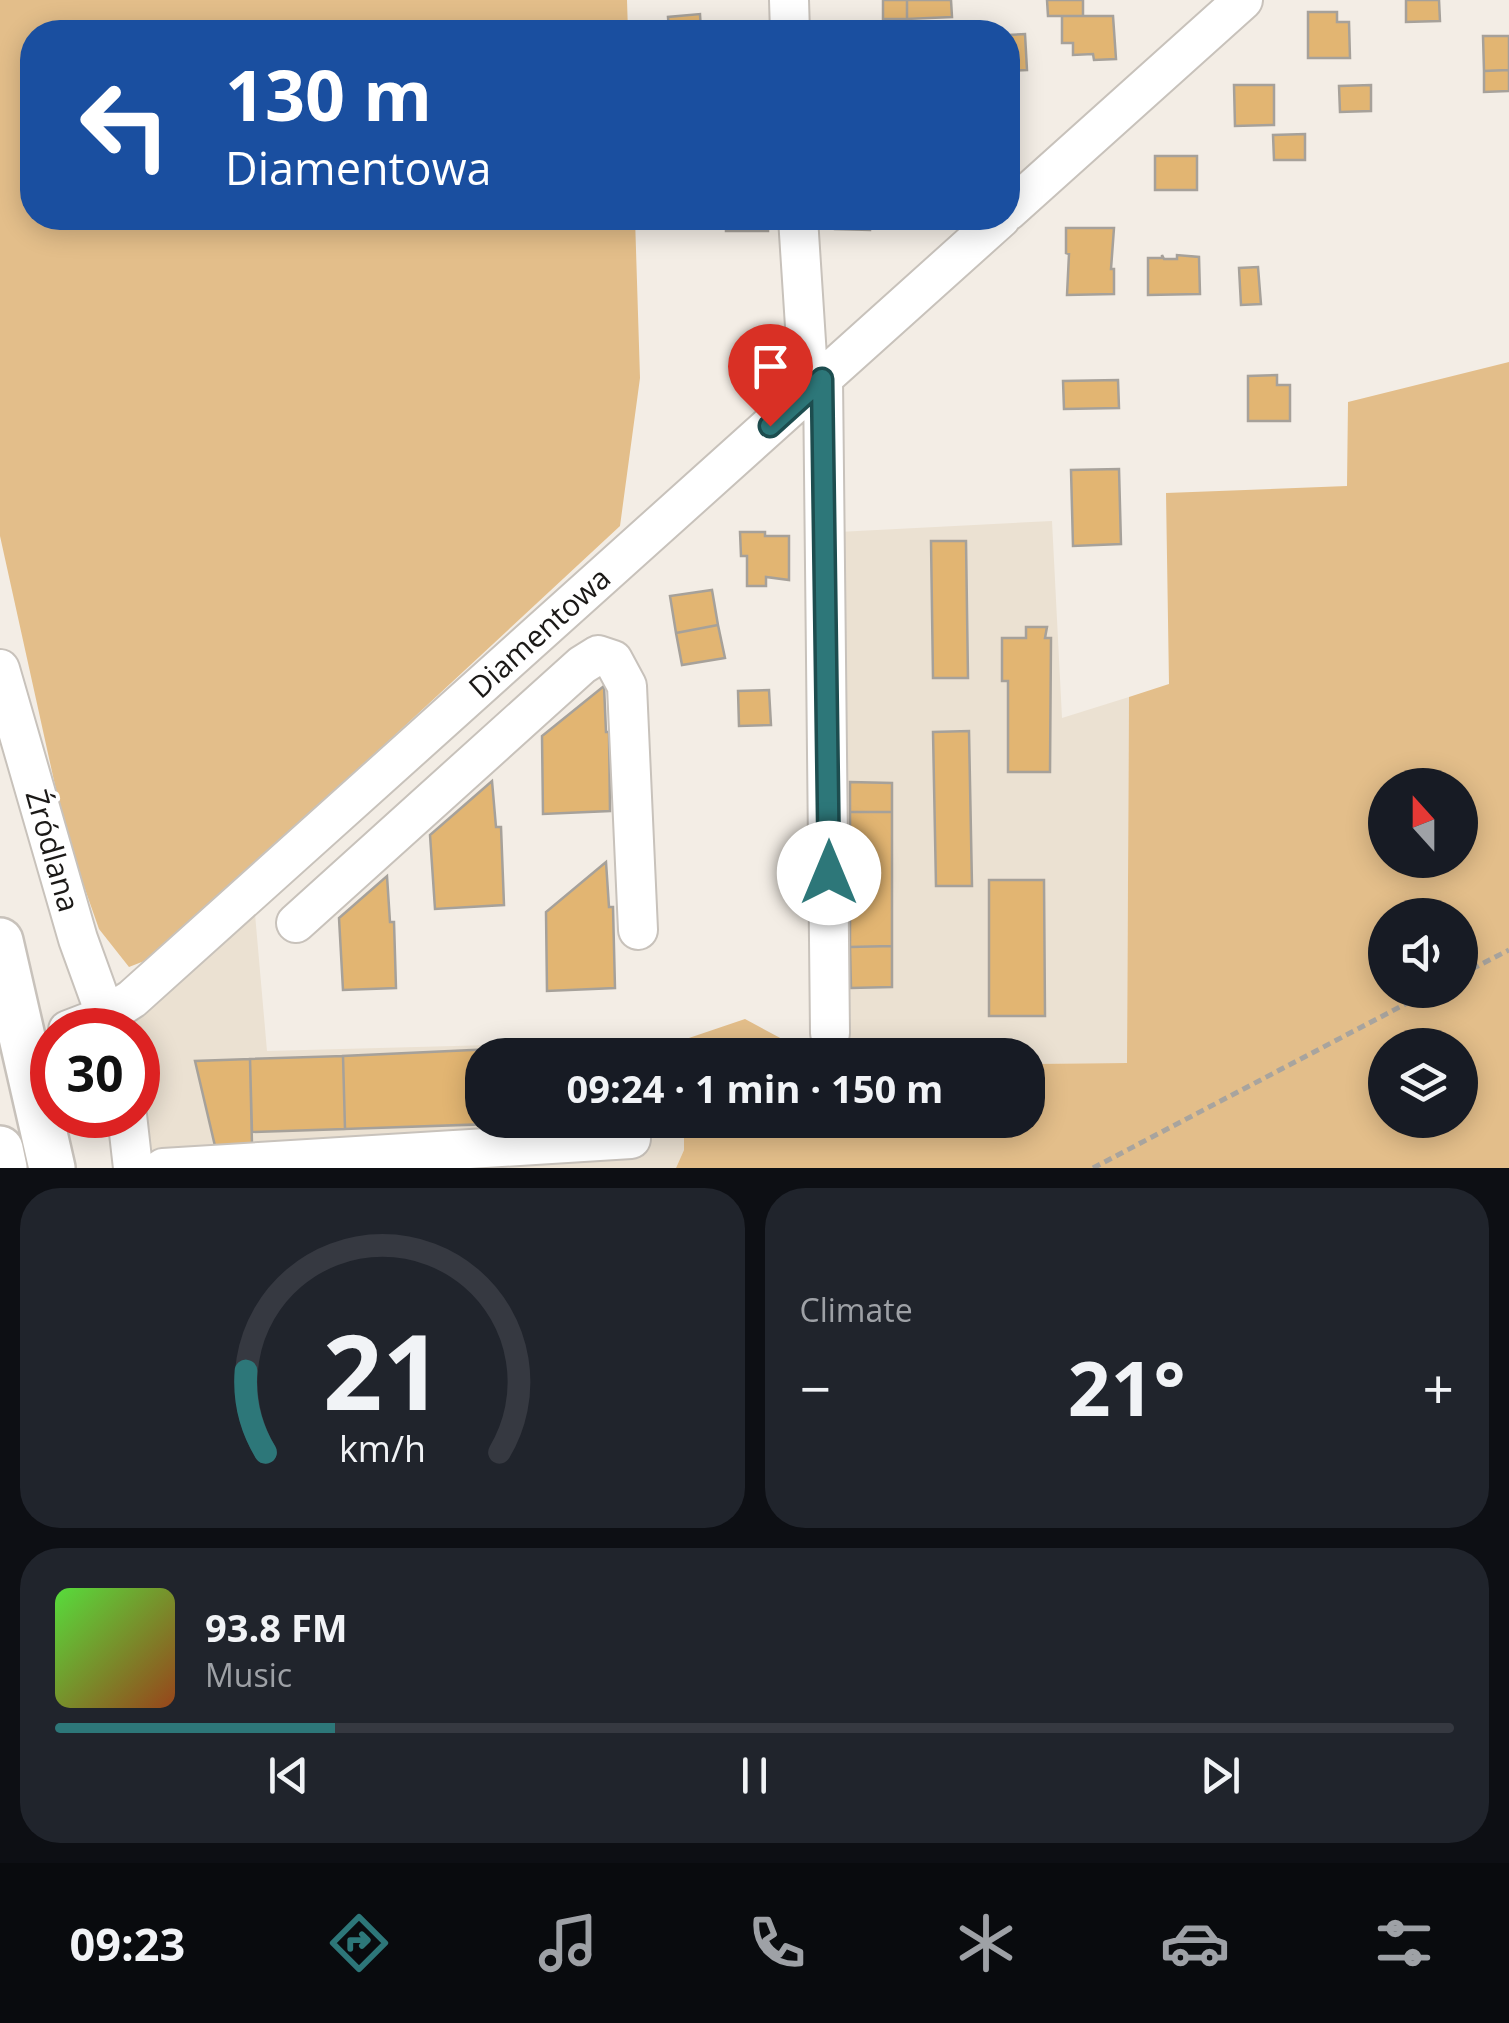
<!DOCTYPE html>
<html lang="en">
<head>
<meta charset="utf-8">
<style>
  body { margin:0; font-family:"Open Sans",sans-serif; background:#20242c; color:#f1f3f6; height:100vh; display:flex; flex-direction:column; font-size:38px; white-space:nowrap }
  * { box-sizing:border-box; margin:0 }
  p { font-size:32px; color:#9ea1a6 }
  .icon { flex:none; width:55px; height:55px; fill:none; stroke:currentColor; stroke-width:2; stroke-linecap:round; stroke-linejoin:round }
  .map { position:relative; height:1168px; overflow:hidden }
  .sheet { display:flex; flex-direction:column; gap:20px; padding:20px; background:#0d0f14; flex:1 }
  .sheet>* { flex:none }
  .hud { position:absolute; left:20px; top:20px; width:1000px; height:210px; border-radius:40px; box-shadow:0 5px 25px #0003; background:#1a4fa0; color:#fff; overflow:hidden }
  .needle { width:65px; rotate:339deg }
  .controls { position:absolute; left:1368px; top:768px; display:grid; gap:20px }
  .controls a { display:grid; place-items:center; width:110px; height:110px; border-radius:50%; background:#171b24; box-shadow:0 5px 25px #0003; font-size:50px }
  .speed { position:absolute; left:30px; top:1008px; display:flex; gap:20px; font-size:50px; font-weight:700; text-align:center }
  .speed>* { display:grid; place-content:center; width:130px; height:130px; border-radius:50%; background:#171b24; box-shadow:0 5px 25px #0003; line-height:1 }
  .speed .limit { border:15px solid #d22; background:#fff; color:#111 }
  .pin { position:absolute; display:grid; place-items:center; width:85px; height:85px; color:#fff; margin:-102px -42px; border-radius:50% 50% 50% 0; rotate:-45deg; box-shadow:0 0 10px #0007 }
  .pin .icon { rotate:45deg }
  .me { position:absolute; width:110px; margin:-55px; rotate:0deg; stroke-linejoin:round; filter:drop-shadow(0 0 8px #0008) }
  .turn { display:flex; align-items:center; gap:35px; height:210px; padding:0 40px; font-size:45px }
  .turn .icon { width:130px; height:130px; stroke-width:2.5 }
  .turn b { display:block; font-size:70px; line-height:85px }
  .big { font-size:75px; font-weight:700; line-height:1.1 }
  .sheet .widget { flex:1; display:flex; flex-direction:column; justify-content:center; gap:15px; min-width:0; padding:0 35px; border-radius:40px; background:#20242c }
  .sheet .dial { align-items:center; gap:0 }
  .dial svg { height:260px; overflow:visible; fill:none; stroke:#363941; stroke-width:7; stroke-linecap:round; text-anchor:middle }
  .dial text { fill:#f1f3f6; stroke:none }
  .song { display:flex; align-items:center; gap:30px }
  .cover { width:120px; height:120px; border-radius:15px; background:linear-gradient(135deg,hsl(110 70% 55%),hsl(20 70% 35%)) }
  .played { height:10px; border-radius:5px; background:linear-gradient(90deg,#2d7779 20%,#363941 20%) }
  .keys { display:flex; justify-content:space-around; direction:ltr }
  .heat { display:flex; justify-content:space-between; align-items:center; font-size:55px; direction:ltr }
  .sheet .tiles { flex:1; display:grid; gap:20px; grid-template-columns:1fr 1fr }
  .widget:last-child { grid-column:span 2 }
  .trip { position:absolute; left:465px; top:1038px; width:580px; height:100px; border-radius:40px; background:#171b24; box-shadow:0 5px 25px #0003; font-weight:700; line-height:100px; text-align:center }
  .tabs { display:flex; height:160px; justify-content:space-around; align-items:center; background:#090b0e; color:#9ea1a6 }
  .tabs .icon { width:70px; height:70px }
  .tabs .on { color:#2d7779 }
  .tabs b { font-size:45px; color:#f1f3f6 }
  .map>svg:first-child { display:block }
  .built { fill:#ebe1d2 }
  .green { fill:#e3be8a; fill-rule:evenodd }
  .building { fill:#e2b572; stroke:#a6a19a; stroke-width:2.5 }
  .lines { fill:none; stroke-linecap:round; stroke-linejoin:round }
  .minor-casing { stroke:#c8c2bb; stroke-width:42 }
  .major-casing { stroke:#c8c2bb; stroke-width:50 }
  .path { stroke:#a8a49e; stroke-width:5; stroke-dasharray:8 5; stroke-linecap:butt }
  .minor { stroke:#fff; stroke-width:38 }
  .major { stroke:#fff; stroke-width:45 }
  .route-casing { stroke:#1d4d4f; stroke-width:25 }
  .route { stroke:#2d7779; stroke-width:18 }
  .labels { text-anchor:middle; stroke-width:8; stroke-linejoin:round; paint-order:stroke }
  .street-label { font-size:30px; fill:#1b1917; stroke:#fff }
</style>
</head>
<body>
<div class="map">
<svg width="1509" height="1168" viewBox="0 0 1509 1168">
  <rect width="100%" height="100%" fill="#f3ede5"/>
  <path class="built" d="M1052,521L1062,718L1129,697L1127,1063L1028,1064V1055H835L838,532Z
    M255,914L267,1051L683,1040V1055H482V1120H684V1150L676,1168H143L139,1117L138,1030H128L127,1025Z"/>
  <path class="green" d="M0,0H627L628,32H32V218H635L640,378L620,526L157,956L129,967L99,929L66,835L0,536Z
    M1509,362V1168H676L684,1150V1120H1028V1064L1127,1063L1129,697L1169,684L1166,493L1347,486L1348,402ZM1460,785V860H1385V785ZM1385,915H1460V990H1385ZM1460,1045V1120H1385V1045Z
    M745,1019L812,1055H683V1040Z"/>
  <path class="building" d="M883,0H907V19H883Z
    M907,0H951L952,17L907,19Z
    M1047,0H1083V16H1048Z
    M1406,0H1439L1440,21L1406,22Z
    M1308,12H1337V22H1349L1350,58H1308Z
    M700,14L701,32H669L668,17Z
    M1062,16H1113L1116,59L1094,60L1093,54L1073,55V43H1062Z
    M1025,34L1027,70L1008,71V35Z
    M1483,36H1509V70L1484,71Z
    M1509,70V91L1484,92V71Z
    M1234,85H1274V125L1235,126Z
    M1371,85V111L1340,112L1339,86Z
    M1305,134V160H1274L1273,135Z
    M1155,156H1197V190H1155Z
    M726,218H768V231H726Z
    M835,218H870V230L835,229Z
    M1066,228H1114L1111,269H1114V294L1067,295L1069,254L1066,253Z
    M1162,255L1164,259H1177V255L1199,257L1200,294L1148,295V258H1162Z
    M1258,267L1261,304L1241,305L1239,268Z
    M1277,375V385H1290V421H1248V376Z
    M1118,380L1119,408L1064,409L1063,381Z
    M1119,469L1121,544L1073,546L1071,470Z
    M740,532H765V536H789V580L766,577V586H747V556H741Z
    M931,541H966L968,678H933Z
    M712,590L718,625L676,633L670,596Z
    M718,625L725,658L682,665L676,633Z
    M1026,627H1047L1045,638H1051L1050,772H1008V681H1002V638H1026Z
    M604,686L606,732H609L610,811L543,814L542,736Z
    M769,690L771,725L739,726L738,691Z
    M969,731L972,886H936L933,732Z
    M492,781L496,827H501L504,905L435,909L430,835Z
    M850,782L892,783V812H850Z
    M850,812H892V946L850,947Z
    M606,862L609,907H613L615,988L547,991L546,912Z
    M387,876L390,922H394L396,988L343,990L339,918Z
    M989,880H1044L1045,1016H989Z
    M892,946V987L851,988L850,947Z
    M518,1048V1055H482V1120H521V1123L345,1129L343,1056Z
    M343,1056L345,1129L252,1132L250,1059Z
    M250,1059L252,1145L215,1146L195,1061Z"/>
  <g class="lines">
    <g class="minor-casing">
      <path id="minor" d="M789,0L790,32
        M1008,211L1243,0
        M798,218L807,357L823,379L830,1033
        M0,669L78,939L111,1030
        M296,923L582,665L598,655L613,660L627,686L638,930
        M68,1030L107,1015L132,999L1001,218
        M127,1115L133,1168
        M163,1168L631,1139"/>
    </g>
    <g class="major-casing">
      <path id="major" d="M0,941L52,1168
        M0,1149L4,1168"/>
    </g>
    <path class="path" d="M1460,975L1509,950
      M1093,1168L1432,990"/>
    <use href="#minor" class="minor"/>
    <use href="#major" class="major"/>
  </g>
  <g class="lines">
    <g class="route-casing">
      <path id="route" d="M770,426L822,379L829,873"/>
    </g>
    <use href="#route" class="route"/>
  </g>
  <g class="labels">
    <g class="street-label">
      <text transform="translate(540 633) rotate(-42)" y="10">Diamentowa</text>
      <text transform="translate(52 851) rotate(74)" y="10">Źródlana</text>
    </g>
  </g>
</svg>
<div class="controls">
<a><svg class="needle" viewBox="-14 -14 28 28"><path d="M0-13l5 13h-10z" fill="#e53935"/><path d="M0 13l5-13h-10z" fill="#9ea1a6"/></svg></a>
<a><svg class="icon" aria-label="sound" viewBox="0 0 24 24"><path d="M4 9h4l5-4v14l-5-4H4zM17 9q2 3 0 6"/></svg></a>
<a><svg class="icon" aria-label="layers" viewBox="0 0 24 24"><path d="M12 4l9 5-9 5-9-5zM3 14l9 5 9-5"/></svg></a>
</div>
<div class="speed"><div class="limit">30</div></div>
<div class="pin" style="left:770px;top:426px;background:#d93025"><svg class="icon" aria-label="arrive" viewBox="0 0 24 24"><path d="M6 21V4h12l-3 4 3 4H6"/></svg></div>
<svg class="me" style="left:829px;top:873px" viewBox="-20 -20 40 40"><circle r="19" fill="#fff"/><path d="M0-13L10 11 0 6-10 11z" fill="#2d7779"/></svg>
<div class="trip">09:24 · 1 min · 150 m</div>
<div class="hud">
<div class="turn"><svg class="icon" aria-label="left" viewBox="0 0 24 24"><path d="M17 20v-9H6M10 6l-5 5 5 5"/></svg><div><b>130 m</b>Diamentowa</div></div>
</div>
</div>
<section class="sheet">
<div class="tiles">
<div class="widget dial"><svg viewBox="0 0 100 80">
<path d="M14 69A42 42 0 1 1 86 69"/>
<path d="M14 69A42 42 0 0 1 8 44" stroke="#2d7779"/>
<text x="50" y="56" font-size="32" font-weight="700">21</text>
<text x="50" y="72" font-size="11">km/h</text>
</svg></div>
<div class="widget"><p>Climate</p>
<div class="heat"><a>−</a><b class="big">21°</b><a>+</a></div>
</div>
<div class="widget">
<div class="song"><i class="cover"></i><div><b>93.8 FM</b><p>Music</p></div></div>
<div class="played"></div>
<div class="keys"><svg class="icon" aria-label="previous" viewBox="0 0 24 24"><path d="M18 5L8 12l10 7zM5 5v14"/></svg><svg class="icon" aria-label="pause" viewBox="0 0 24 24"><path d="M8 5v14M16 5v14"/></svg><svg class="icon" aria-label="next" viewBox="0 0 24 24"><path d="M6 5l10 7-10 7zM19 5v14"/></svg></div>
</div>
</div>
</section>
<nav class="tabs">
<b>09:23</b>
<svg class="icon on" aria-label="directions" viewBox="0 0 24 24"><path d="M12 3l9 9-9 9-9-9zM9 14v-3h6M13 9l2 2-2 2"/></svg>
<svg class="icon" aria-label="music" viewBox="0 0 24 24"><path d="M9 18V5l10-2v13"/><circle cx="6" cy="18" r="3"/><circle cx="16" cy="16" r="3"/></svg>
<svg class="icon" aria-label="phone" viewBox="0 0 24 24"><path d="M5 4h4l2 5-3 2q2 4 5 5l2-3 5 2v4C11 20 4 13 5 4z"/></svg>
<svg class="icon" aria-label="climate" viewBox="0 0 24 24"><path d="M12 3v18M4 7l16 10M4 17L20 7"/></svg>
<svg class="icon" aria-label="car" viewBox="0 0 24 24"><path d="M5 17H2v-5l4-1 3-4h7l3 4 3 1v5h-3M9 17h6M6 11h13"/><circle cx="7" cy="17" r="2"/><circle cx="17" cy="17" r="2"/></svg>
<svg class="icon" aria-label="filters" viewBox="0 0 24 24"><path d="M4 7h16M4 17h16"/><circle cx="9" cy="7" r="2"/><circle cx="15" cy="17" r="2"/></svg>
</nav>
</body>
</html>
